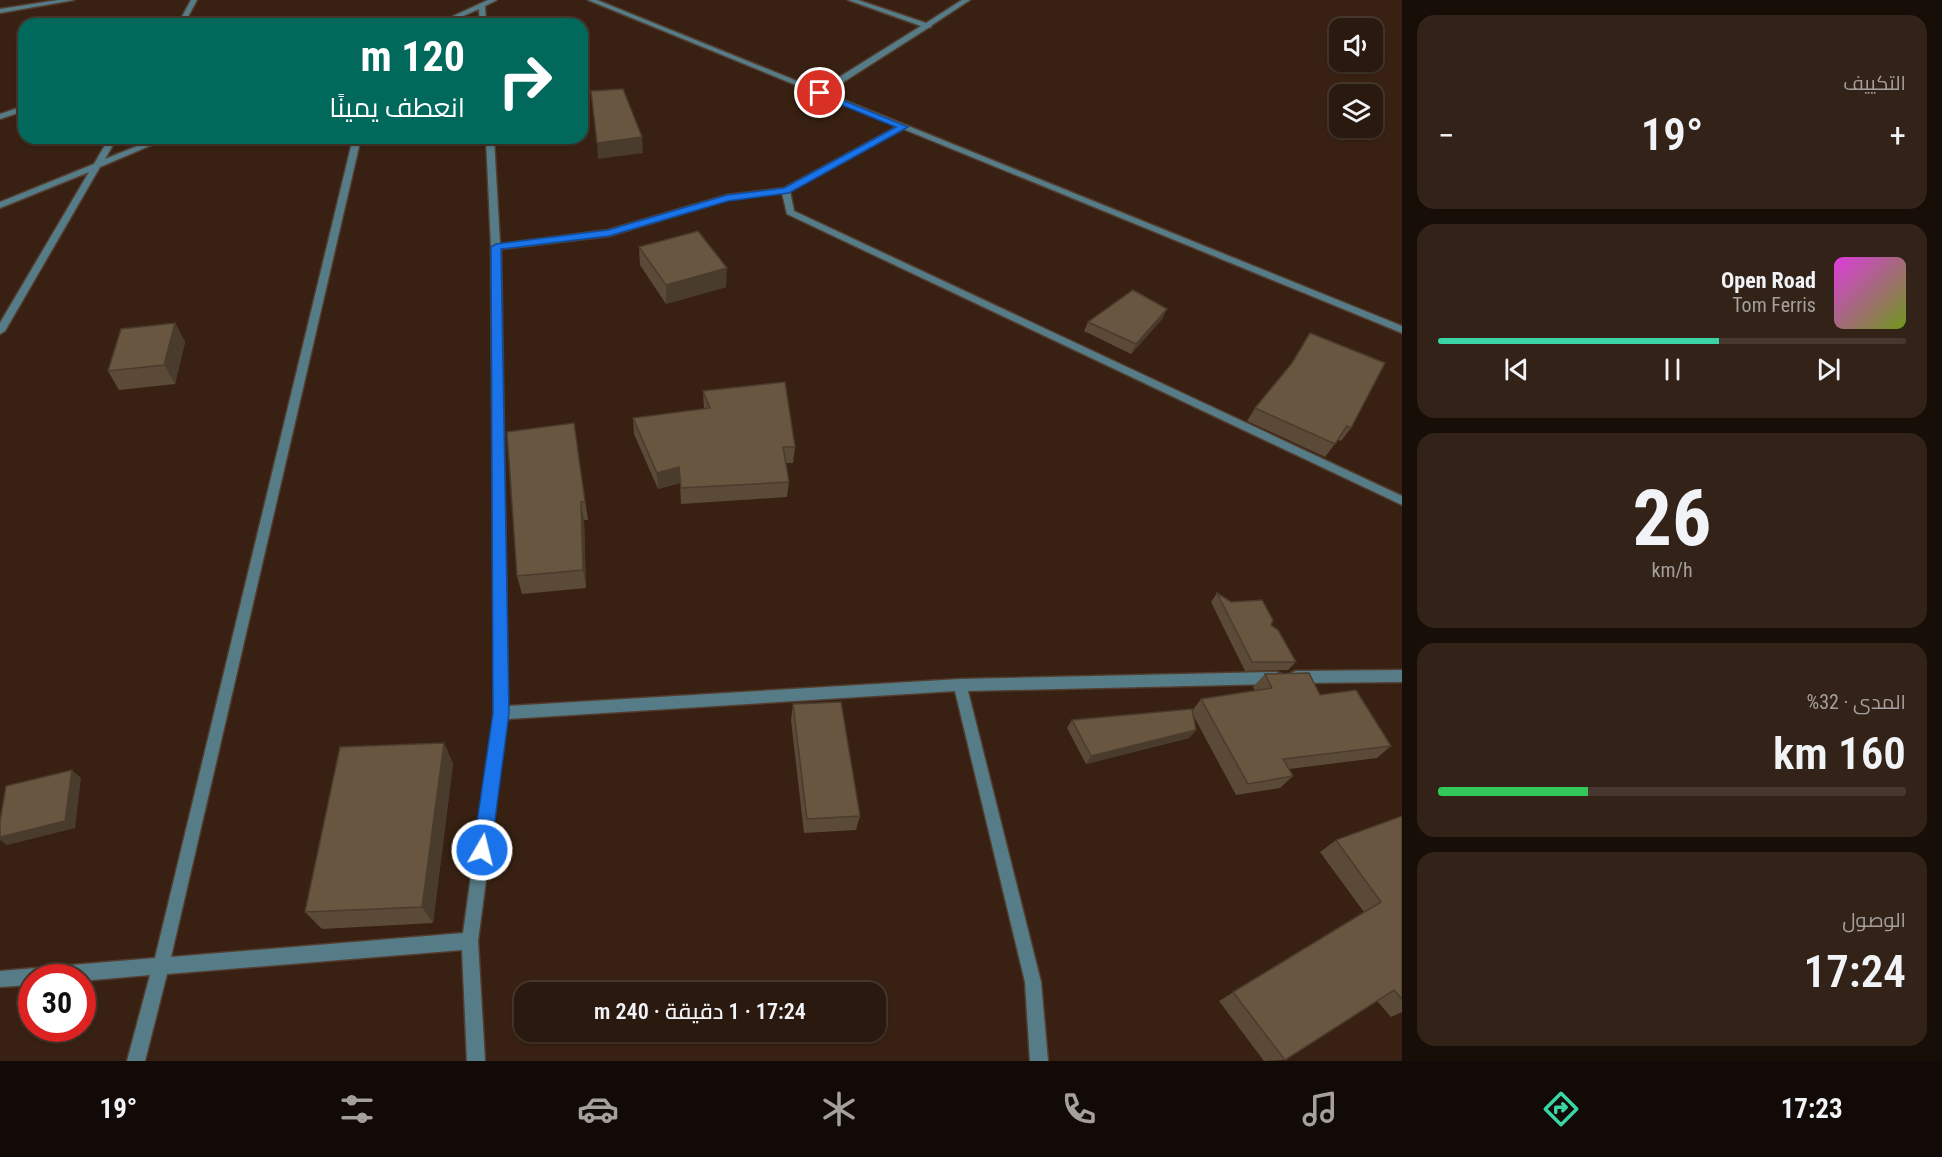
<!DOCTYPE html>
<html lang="ar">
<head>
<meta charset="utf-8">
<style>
  body { margin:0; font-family:"Roboto Condensed",Cairo,sans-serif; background:#322217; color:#f1f3f6; direction:rtl; height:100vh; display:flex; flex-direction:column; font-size:22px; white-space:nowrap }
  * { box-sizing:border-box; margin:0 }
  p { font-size:20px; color:#a5a09e }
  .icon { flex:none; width:33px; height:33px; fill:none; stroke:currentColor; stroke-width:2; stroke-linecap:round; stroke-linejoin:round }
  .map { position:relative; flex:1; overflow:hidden; direction:ltr }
  .drawer { display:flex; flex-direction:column; gap:15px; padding:15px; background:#170e08; width:540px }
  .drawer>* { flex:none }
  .top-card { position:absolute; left:18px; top:18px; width:570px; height:126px; border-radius:18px; box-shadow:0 2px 4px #0004,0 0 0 2px #46382e; direction:rtl; background:#00695c; color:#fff; overflow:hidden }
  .tools { position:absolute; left:1329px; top:18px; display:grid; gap:12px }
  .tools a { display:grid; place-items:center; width:54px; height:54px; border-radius:12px; background:#2a190e; box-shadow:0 2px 4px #0004,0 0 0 2px #46382e; font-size:30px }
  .speed { position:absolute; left:18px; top:964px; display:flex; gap:12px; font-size:30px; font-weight:700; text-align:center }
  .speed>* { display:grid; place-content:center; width:78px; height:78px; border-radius:50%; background:#2a190e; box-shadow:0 2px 4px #0004,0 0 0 2px #46382e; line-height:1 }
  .speed .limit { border:9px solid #d22; background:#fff; color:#111 }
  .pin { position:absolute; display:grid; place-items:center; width:51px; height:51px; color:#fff; margin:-26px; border:3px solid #fff; border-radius:50%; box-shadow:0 2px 6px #0007 }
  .me { position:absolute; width:66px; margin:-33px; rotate:8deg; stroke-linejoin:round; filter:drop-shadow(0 0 4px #0008) }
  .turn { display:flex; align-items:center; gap:21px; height:126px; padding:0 24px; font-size:27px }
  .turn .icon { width:78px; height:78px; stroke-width:2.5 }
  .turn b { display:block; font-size:42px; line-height:51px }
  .big { font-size:45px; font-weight:600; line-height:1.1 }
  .drawer .card { flex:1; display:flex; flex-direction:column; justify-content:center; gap:9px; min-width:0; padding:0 21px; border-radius:18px; background:#322217 }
  .drawer .dial { align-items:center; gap:0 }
  .dial b { font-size:78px; line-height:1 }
  .song { display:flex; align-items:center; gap:18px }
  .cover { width:72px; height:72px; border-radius:9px; background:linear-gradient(135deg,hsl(300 70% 55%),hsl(80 70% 35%)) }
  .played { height:6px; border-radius:3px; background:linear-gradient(90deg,#3ad4a5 60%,#46382e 60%) }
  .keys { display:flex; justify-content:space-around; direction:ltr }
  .heat { display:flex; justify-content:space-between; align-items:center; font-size:33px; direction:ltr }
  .charge { height:9px; border-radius:4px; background:linear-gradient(90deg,#34c759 32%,#46382e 0) }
  .trip { position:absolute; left:514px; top:982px; width:372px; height:60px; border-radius:18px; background:#2a190e; box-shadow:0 2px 4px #0004,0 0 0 2px #46382e; font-weight:600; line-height:60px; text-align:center; direction:rtl }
  .tabs { display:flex; height:96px; justify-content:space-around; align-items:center; background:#110a06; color:#a5a09e }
  .tabs .icon { width:42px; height:42px }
  .tabs .current { color:#3ad4a5 }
  .tabs b { font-size:27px; color:#f1f3f6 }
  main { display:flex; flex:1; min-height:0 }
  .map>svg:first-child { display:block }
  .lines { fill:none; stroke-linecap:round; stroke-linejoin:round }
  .minor-casing { stroke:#533d2f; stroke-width:3 }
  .tertiary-casing { stroke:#533d2f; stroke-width:3 }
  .minor { fill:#567c88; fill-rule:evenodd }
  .tertiary { fill:#567c88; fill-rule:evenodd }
  .wall { fill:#5a4a37 }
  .shaded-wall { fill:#4a3c2d }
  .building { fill:#695640; stroke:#4a3c2d; stroke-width:1.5 }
  .route { fill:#1a73e8; stroke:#114b97; stroke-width:1.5 }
</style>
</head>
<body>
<main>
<section class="drawer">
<div class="card"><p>التكييف</p>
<div class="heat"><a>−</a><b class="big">19°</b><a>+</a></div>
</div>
<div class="card">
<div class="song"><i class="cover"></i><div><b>Open Road</b><p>Tom Ferris</p></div></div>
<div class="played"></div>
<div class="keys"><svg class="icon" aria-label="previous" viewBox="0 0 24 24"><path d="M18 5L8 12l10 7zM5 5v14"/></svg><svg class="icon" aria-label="pause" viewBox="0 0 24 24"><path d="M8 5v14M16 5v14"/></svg><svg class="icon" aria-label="next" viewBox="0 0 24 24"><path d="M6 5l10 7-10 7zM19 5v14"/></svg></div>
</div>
<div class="card dial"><b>26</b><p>km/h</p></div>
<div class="card"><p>المدى · 32%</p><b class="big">160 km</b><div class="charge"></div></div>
<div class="card"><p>الوصول</p><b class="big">17:24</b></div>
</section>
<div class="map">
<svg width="1402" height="1061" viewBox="0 0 1402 1061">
  <rect width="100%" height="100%" fill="#382112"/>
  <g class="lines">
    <g class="minor-casing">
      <path id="minor" d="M58,0H74L0,13V9Z
        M191,0H197L184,24H178Z
        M488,0H497L485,6L486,24H480L479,9L445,24H436Z
        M848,0H858L926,23L962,0H970L932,25L931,27L928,28L823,95H817V91L921,26Z
        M24,106V111L0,119V114Z
        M900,125L907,127L790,191L794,211L1402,496V505L787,214L782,193L728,200L609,236L501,249L508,706L960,679L1276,672L1281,674L1283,678L1281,682L1276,684L968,691L1041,982L1048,1061H1030L1025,982L955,691L507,719L478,941L485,1061H467L462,950L167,974L145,1061H127L150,975L82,981V978H32V985L0,987V971L155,958L353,138H361L171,957L463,933L494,713L491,247L486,138H494L500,244L608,230L727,195L784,188Z
        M109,138H117L105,159L157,138H168L100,167L5,331L0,334V323L89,172L0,208V202L94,164Z
        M1402,670V682L1296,683L1291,681L1289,677L1291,673L1296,671Z"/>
    </g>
    <g class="tertiary-casing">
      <path id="tertiary" d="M588,0H597L1402,326V333Z"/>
    </g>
    <use href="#minor" class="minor"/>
    <use href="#tertiary" class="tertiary"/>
  </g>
  <path class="wall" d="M639,247L726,287L666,304L640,265Z
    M1163,318L1131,354L1084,331L1088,322Z
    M175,323L185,342L175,384L119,390L108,371Z
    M1292,363L1351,428L1341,441L1338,440L1325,457L1247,421L1255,408Z
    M703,391L795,447L793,463H786L789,482L787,497L681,504L680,483L658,489L634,434L633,418L704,409Z
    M574,423L588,520H584L586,588L522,594L517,576Z
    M1217,593L1296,662L1288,670L1245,671L1211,602Z
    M1265,674L1320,695L1391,746L1377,758L1289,769L1293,776L1280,788L1236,795L1193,715L1196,730L1189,738L1086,764L1067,728L1072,720L1192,711L1201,699L1255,691L1253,687Z
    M793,704L860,816L856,830L804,833L791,720Z
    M444,743L453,764L433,923L322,929L305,912Z
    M1402,816V1012L1391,1017L1377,1001L1285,1060L1264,1061L1219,1001L1364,912L1320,852L1336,840Z"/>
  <path class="shaded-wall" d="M642,137L643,153L598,159L597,143Z
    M727,268L726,287L666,304V285Z
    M1167,309L1163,318L1131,354L1136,344Z
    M175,323L185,342L175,384L164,365Z
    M679,467L680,483L658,489L657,473Z
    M581,502L584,520L586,588L583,570Z
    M1196,730L1189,738L1086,764L1091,756Z
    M444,743L453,764L433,923L422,907Z
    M72,770L81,778L75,828L7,845L0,840V837Z"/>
  <path class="building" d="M623,89L642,137L597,143L591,91Z
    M698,231L727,268L666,285L639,247Z
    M1133,290L1167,309L1136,344L1088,322Z
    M175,323L164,365L108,371L121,329Z
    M1310,333L1385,363L1351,428L1347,426L1335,444L1255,408L1292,363Z
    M785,382L795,447H783L789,482L681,488L679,467L657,473L633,418L710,408L703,391Z
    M574,423L585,502H581L583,570L517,576L507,432Z
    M1217,593L1231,602L1262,600L1273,620L1271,625L1278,630L1296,662H1252Z
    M1309,673L1320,695L1356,690L1391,746L1283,759L1293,776L1248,784L1201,699L1272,688L1265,674Z
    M841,702L860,816L807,819L793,704Z
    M1192,709L1196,730L1091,756L1072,720Z
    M444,743L422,907L305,912L340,747Z
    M72,770L65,821L0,837V821L6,786Z
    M1402,816V999L1394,990L1285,1060L1233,992L1381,902L1336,840Z"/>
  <path class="route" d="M817,92H823L908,127L789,193L728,201L609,236L501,249L509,713L491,850L488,856L482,858L476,856L473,850L493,713L491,247L496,244L608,230L727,195L784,188L896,127L817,95Z"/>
</svg>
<div class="tools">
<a><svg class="icon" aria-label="sound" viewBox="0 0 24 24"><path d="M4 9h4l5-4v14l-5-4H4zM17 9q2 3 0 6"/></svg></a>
<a><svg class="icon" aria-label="layers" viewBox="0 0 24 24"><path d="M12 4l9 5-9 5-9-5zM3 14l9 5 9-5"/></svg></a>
</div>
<div class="speed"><div class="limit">30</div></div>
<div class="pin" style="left:820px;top:93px;background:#d93025"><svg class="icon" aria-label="arrive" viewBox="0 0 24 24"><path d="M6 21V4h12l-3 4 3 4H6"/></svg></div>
<svg class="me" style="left:482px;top:850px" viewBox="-20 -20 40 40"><circle r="17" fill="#1a73e8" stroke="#fff" stroke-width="3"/><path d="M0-11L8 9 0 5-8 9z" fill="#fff"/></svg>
<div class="trip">17:24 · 1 دقيقة · 240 m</div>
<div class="top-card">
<div class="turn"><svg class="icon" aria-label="right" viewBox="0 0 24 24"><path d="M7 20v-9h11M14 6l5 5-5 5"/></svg><div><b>120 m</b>انعطف يمينًا</div></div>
</div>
</div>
</main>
<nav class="tabs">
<b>17:23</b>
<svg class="icon current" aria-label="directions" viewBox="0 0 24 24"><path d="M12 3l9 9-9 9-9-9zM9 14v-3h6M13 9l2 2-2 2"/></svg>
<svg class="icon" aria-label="music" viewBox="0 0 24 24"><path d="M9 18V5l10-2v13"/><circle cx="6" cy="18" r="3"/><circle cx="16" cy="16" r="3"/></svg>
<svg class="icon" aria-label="phone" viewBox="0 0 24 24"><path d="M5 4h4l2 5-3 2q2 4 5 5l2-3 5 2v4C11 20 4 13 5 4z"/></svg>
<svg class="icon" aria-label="climate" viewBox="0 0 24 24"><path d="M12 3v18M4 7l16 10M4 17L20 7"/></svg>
<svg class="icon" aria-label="car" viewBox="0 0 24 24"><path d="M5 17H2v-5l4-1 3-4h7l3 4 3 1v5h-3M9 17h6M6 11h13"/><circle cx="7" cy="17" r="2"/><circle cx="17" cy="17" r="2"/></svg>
<svg class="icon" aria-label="filters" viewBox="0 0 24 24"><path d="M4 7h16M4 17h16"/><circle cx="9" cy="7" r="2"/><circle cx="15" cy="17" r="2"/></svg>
<b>19°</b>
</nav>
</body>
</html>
